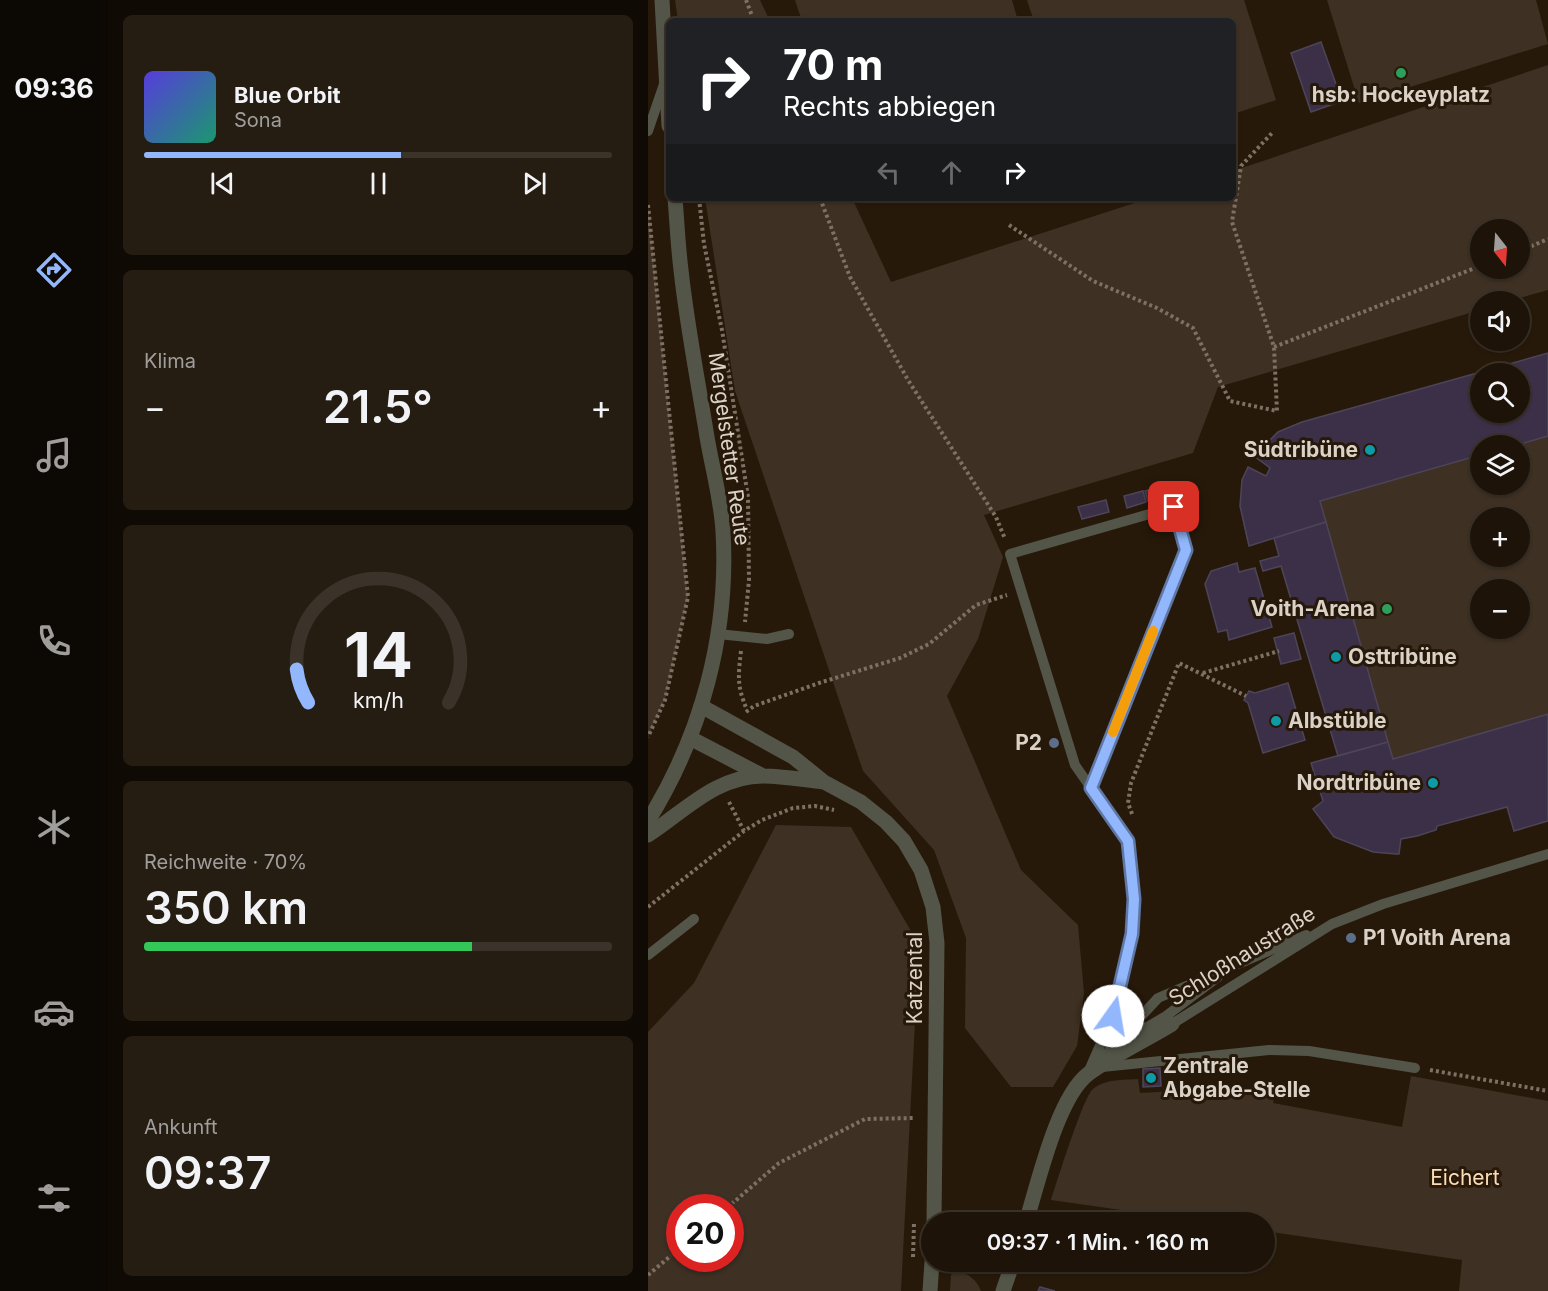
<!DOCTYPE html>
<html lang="de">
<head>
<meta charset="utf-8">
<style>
  body { margin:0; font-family:Inter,sans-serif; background:#251c12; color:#f1f3f6; height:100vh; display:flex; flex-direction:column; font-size:22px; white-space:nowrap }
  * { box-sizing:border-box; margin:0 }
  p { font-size:20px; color:#a09e9c }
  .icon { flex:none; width:33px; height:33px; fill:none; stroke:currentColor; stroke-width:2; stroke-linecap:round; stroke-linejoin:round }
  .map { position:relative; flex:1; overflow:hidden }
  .side { display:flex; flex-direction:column; gap:15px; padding:15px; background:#100a04; width:540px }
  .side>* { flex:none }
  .guide { position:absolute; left:18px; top:18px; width:570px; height:183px; border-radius:9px; box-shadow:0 2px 4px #0004,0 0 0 2px #3b3229; background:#202124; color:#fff; overflow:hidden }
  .needle { width:39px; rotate:163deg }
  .tools { position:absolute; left:822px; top:219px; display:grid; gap:12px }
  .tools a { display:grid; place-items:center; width:60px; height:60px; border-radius:50%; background:#1d1308; box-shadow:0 2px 4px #0004,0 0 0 2px #3b3229; font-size:30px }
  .speed { position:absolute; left:18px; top:1194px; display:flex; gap:12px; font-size:30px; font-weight:700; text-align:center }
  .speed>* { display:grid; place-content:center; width:78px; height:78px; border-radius:50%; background:#1d1308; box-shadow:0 2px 4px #0004,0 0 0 2px #3b3229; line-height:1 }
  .speed .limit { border:9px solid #d22; background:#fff; color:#111 }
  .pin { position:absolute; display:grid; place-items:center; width:51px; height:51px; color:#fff; margin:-26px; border-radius:12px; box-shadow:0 3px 9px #0006 }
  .me { position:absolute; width:66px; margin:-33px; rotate:13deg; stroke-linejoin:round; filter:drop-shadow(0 0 4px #0008) }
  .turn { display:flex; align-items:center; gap:21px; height:126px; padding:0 18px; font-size:27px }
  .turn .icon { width:78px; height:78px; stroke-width:2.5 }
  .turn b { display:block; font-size:42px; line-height:51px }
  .lanes { display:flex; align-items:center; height:57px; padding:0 18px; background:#0003; justify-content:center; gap:30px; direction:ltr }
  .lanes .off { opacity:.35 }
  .big { font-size:45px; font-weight:600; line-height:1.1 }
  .side .card { flex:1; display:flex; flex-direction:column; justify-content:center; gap:9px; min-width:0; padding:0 21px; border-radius:9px; background:#251c12 }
  .side .dial { align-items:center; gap:0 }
  .dial svg { height:156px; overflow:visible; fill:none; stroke:#3b3229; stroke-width:7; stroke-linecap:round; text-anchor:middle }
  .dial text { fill:#f1f3f6; stroke:none }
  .song { display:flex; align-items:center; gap:18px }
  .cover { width:72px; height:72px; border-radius:9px; background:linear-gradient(135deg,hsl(250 70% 55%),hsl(160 70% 35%)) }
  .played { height:6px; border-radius:3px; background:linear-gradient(90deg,#92b7fd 55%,#3b3229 55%) }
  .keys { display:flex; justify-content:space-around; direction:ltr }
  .heat { display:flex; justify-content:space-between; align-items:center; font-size:33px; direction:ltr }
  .charge { height:9px; border-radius:4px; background:linear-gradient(90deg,#34c759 70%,#3b3229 0) }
  .trip { position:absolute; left:273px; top:1212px; width:354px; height:60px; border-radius:30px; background:#1d1308; box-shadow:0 2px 4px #0004,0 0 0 2px #3b3229; font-weight:600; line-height:60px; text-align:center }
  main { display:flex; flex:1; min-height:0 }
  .dock { display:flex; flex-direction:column; width:108px; justify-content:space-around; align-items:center; background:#0c0803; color:#a09e9c }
  .dock .icon { width:42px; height:42px }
  .dock .on { color:#92b7fd }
  .dock b { font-size:27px; color:#f1f3f6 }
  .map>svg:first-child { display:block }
  .green { fill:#3e3022; fill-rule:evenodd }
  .building { fill:#3c3048; stroke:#4d4557; stroke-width:1.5; fill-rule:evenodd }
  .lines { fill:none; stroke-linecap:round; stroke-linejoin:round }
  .path { stroke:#7c7164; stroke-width:4; stroke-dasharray:3 3; stroke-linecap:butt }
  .service { stroke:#535548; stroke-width:10 }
  .minor { stroke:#535548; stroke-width:15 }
  .tertiary { stroke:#535548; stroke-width:15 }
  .route-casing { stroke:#5f77a4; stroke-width:15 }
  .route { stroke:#92b7fd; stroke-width:10 }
  .slow { stroke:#f59e0b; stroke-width:10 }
  .leisure-dot { fill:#2e9e5b; stroke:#27190a; stroke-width:2 }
  .culture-dot { fill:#0f9aa8; stroke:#27190a; stroke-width:2 }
  .service-dot { fill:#5c6f8a; stroke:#27190a; stroke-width:2 }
  .labels { text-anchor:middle; stroke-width:6; stroke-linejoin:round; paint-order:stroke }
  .poi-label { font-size:21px; font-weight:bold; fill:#dad1c7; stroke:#27190a; text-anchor:end }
  .street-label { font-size:21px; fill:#dad1c7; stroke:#27190a }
  .park-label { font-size:21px; fill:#fddbb8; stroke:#27190a }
</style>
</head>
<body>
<main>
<nav class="dock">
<b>09:36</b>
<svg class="icon on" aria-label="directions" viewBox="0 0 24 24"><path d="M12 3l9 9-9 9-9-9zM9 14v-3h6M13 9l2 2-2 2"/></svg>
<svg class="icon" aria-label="music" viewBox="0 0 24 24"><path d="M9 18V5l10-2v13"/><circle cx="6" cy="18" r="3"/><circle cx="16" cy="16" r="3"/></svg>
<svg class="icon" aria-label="phone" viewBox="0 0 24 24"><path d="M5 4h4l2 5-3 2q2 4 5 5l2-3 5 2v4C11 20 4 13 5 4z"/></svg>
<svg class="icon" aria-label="climate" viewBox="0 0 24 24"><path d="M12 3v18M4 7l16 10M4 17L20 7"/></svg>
<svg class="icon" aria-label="car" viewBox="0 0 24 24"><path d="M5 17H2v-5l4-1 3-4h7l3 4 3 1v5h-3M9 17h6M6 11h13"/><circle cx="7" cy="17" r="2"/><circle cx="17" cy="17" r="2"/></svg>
<svg class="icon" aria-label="filters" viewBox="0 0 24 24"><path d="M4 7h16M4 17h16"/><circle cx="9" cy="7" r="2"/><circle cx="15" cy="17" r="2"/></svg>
</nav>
<section class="side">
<div class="card">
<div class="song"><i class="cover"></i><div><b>Blue Orbit</b><p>Sona</p></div></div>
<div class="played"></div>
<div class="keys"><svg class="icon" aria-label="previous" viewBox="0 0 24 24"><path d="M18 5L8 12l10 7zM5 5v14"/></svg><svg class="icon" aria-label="pause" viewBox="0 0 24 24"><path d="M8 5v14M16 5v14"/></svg><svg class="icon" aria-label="next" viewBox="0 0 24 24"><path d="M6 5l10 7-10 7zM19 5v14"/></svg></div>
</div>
<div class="card"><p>Klima</p>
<div class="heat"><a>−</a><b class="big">21.5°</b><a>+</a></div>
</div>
<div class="card dial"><svg viewBox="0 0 100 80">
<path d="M14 69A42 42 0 1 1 86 69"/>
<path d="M14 69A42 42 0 0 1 8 52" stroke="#92b7fd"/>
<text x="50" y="56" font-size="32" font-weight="700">14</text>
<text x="50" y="72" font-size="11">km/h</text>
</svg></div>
<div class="card"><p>Reichweite · 70%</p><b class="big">350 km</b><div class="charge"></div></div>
<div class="card"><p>Ankunft</p><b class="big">09:37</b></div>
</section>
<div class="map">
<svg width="900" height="1291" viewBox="0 0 900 1291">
  <rect width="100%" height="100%" fill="#27190a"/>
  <path class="green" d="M27,0H112L122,21H30Z
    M147,0H364L370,21H154Z
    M379,0H596L628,100L585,114V21H386Z
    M679,0H888L900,44L711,103Z
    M900,65V290L861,301L832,302V310L570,387L545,453L336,515L355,557L330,639L299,696L373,870L430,925L436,993L429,1046L405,1087H363L317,1028L318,938L286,850L215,771L87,391L57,198H204L243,282L502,198H585V171ZM832,230H872V268H832Z
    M0,205L40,597L17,700L0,737Z
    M900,353V821L866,831L859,807L789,826L788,830L753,839L751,854L725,852L686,837L665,809L675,801L663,763L690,756L633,567L615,571L612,561L631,556L626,538L601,546C593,518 588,493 600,467L618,476L622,468L606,456L630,432L647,424ZM832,374H872V412H832ZM832,446H872V484H832ZM832,518H872V556H832ZM832,590H872V628H832Z
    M128,825L203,827L271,945L253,1291H0V1032L46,983ZM32,1208H82V1258H32Z
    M763,1076L900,1101V1291H811L814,1260L617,1231L616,1222H558L403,1200C409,1182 435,1097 445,1089C457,1079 475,1080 490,1079L492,1093L619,1086L627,1092L625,1103L754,1127Z
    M307,1272C320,1272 329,1280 333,1291H302L303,1275Z"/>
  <path class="building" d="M673,42L694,101L663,112L643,53Z
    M900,353V436L866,446H832V455L672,501L678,522L601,546L592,506L594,480L600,467L618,476L622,468L606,456L630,432L654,422ZM832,374H872V412H832Z
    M528,482L531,492L500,501L497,491Z
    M495,491L498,502L479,508L476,496Z
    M458,500L461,512L434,519L430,507Z
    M678,522L740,742L690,756L633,566L615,571L612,561L631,556L626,538Z
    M589,563L591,572L607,568L624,627L581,640L579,630L570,632L557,584L563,571Z
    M646,633L653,659L633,664L626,638Z
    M640,683L657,740L615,753L600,703L596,700L601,691L607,693Z
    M900,714V821L866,831L859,807L789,826L788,830L769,836L753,839L751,854H748L725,852L686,837L665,809L675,801L663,763L740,742L745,759Z
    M512,1068L513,1086L495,1087V1069Z
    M392,1287L407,1291H390Z"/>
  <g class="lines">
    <path class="path" d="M98,0L106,21
      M51,198L56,244L74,330L100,497L101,580L97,622
      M172,198L202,277L260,380L348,517L357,539
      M0,205L40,597L17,700L0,737
      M361,225L445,281L509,308L545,328L582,401L629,411L626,347L584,222L593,166L624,133
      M872,251L900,239
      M626,347L832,266
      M93,651C90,677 89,686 99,710
      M555,673L631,651
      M98,712L106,706L171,683L252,658L281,644L328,605L359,595
      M81,802L96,831
      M484,814L480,803L483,783L531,663L598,696
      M0,907L96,831L114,820L145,808L167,806L186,810
      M782,1070L900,1091
      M79,1208L131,1163L217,1119L267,1118
      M265,1257L266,1223
      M0,1275L32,1248"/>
    <path class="service" d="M0,131L16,84
      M70,634L119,639L141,634
      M0,955L46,919
      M524,1024L684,924L735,904L900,854
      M474,1042L518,1016L570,977
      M451,1062L510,998L658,935
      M454,1067L621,1050L661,1051L767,1068
      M439,1075L465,1016L484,934L486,899L480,841L427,765L362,554L526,507L538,550L443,788"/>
    <path class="minor" d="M53,706L145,757L176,782L213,802L238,822L256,841L273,870L285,907L289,943L286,1222
      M42,738L115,776
      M0,835C37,811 68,776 115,776C135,776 156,780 176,782
      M378,1222C390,1184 409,1098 440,1074C464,1056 498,1040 524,1024
      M335,1262L363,1267
      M282,1291L284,1262
      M355,1291L365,1262"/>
    <path class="tertiary" d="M14,0L21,126
      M0,821C54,734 81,633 75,531C73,499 64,467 59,437C50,381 39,326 33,270C30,246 29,222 27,198"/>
  </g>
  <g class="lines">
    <g class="route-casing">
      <path id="route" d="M465,1016L484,934L486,899L480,841L443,788L538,550L526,507"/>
    </g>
    <use href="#route" class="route"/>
    <path class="slow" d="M465,732L505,631"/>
  </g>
  <g class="leisure-dot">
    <circle cx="753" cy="73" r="6"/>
    <circle cx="739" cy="609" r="6"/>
  </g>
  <g class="culture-dot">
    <circle cx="722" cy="450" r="6"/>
    <circle cx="688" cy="657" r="6"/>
    <circle cx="628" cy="721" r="6"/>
    <circle cx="785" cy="783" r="6"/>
    <circle cx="503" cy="1078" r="6"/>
  </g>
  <g class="service-dot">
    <circle cx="406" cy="743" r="6"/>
    <circle cx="703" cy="938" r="6"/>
  </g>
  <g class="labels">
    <g class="poi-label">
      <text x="753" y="102" text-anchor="middle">hsb: Hockeyplatz</text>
      <text x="710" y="457">Südtribüne</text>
      <text x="727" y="616">Voith-Arena</text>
      <text x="700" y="664" text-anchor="start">Osttribüne</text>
      <text x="640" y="728" text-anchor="start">Albstüble</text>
      <text x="394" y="750">P2</text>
      <text x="773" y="790">Nordtribüne</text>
      <text x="715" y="945" text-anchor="start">P1 Voith Arena</text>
      <text x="515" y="1073" text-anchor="start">Zentrale<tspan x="515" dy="24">Abgabe-Stelle</tspan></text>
    </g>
    <g class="street-label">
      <text transform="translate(81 449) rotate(82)" y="7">Mergelstetter Reute</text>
      <text transform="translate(594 956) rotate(-32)" y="7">Schloßhaustraße</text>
      <text transform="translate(267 978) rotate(-90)" y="7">Katzental</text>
    </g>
    <g class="park-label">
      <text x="817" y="1185">Eichert</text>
    </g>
  </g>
</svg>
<div class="tools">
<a><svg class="needle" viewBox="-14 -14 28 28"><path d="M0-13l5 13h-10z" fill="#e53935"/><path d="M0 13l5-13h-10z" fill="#a09e9c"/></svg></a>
<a><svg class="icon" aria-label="sound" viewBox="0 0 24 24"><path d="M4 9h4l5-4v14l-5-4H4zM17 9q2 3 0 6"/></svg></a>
<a><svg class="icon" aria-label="search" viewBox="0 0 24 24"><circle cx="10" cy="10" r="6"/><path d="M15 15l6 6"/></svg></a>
<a><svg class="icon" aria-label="layers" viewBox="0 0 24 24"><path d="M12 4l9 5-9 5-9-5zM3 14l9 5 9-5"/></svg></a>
<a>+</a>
<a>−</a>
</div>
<div class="speed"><div class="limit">20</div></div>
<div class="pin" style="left:526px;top:507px;background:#d93025"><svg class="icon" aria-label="arrive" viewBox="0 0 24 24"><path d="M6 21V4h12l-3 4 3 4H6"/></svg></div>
<svg class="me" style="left:465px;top:1016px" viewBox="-20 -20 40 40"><circle r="19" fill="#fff"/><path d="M0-13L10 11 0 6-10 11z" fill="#92b7fd"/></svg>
<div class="trip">09:37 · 1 Min. · 160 m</div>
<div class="guide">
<div class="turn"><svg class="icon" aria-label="right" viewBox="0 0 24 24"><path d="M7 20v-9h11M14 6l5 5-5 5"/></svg><div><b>70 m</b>Rechts abbiegen</div></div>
<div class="lanes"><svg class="icon off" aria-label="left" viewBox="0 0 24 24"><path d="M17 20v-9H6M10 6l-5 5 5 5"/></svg><svg class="icon off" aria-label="ahead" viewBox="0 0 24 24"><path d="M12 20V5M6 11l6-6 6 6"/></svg><svg class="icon" aria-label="right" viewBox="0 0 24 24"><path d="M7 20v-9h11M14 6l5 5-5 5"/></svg></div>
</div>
</div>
</main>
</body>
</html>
